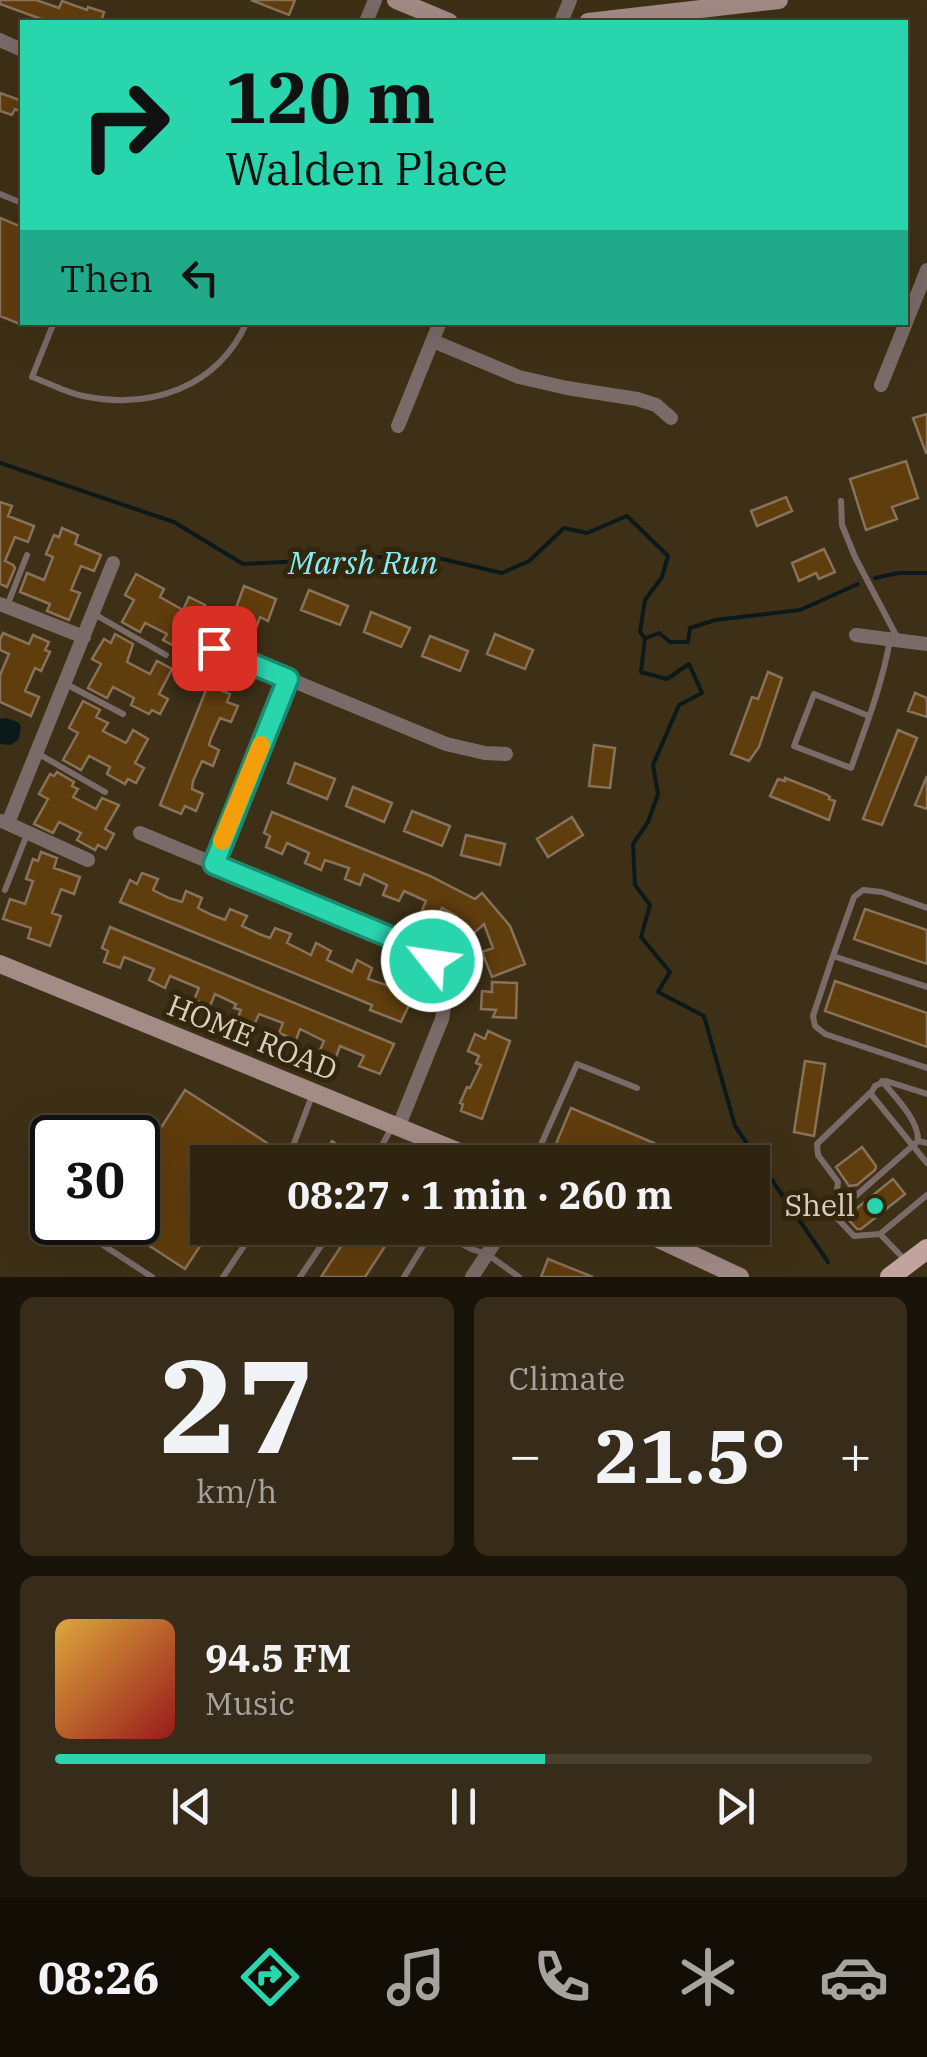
<!DOCTYPE html>
<html lang="en">
<head>
<meta charset="utf-8">
<style>
  body { margin:0; font-family:"IBM Plex Serif",serif; background:#362c19; color:#f1f3f6; height:100vh; display:flex; flex-direction:column; font-size:38px; white-space:nowrap }
  * { box-sizing:border-box; margin:0 }
  p { font-size:32px; color:#a7a49f }
  .icon { flex:none; width:55px; height:55px; fill:none; stroke:currentColor; stroke-width:2; stroke-linecap:round; stroke-linejoin:round }
  .map { position:relative; height:1277px; overflow:hidden }
  .side { display:flex; flex-direction:column; gap:20px; padding:20px; background:#191409; flex:1 }
  .side>* { flex:none }
  .guide { position:absolute; left:20px; top:20px; width:888px; height:305px; border-radius:0px; box-shadow:0 10px 40px #0002,0 0 0 2px #494130; background:#29d5ad; color:#111; overflow:hidden }
  .speed { position:absolute; left:30px; top:1115px; display:flex; gap:20px; font-size:50px; font-weight:700; text-align:center }
  .speed>* { display:grid; place-content:center; width:130px; height:130px; border-radius:50%; background:#2e2410; box-shadow:0 10px 40px #0002,0 0 0 2px #494130; line-height:1 }
  .speed .limit { border:5px solid #111; border-radius:15px; background:#fff; color:#111 }
  .pin { position:absolute; display:grid; place-items:center; width:85px; height:85px; color:#fff; margin:-42px; border-radius:20px; box-shadow:0 5px 15px #0006 }
  .me { position:absolute; width:110px; margin:-55px; rotate:300deg; stroke-linejoin:round; filter:drop-shadow(0 0 8px #0008) }
  .turn { display:flex; align-items:center; gap:35px; height:210px; padding:0 40px; font-size:45px }
  .turn .icon { width:130px; height:130px; stroke-width:2.5 }
  .turn b { display:block; font-size:70px; line-height:85px }
  .then { display:flex; align-items:center; height:95px; padding:0 40px; background:#0003; gap:20px; font-size:38px }
  .big { font-size:75px; font-weight:700; line-height:1.1 }
  .side .tile { flex:1; display:flex; flex-direction:column; justify-content:center; gap:15px; min-width:0; padding:0 35px; border-radius:15px; background:#362c19 }
  .side .dial { align-items:center; gap:0 }
  .dial b { font-size:130px; line-height:1 }
  .song { display:flex; align-items:center; gap:30px }
  .cover { width:120px; height:120px; border-radius:15px; background:linear-gradient(135deg,hsl(40 70% 55%),hsl(0 70% 35%)) }
  .played { height:10px; border-radius:5px; background:linear-gradient(90deg,#29d5ad 60%,#494130 60%) }
  .keys { display:flex; justify-content:space-around; direction:ltr }
  .heat { display:flex; justify-content:space-between; align-items:center; font-size:55px; direction:ltr }
  .side .tiles { flex:1; display:grid; gap:20px; grid-template-columns:1fr 1fr }
  .tile:last-child { grid-column:span 2 }
  .trip { position:absolute; left:190px; top:1145px; width:580px; height:100px; border-radius:0px; background:#2e2410; box-shadow:0 10px 40px #0002,0 0 0 2px #494130; font-weight:700; line-height:100px; text-align:center }
  .menu { display:flex; height:160px; justify-content:space-around; align-items:center; background:#120e06; color:#a7a49f }
  .menu .icon { width:70px; height:70px }
  .menu .active { color:#29d5ad }
  .menu b { font-size:45px; color:#f1f3f6 }
  .map>svg:first-child { display:block }
  .water { fill:#0b191a }
  .lines { fill:none; stroke-linecap:round; stroke-linejoin:round }
  .stream { stroke:#0b191a; stroke-width:4 }
  .building { fill:#603d0d; stroke:#89725a; stroke-width:2.5 }
  .lane { stroke:#7b6b68; stroke-width:6 }
  .street { stroke:#7b6b68; stroke-width:14 }
  .secondary { stroke:#a38b86; stroke-width:18 }
  .primary { stroke:#c2a39d; stroke-width:20 }
  .route-casing { stroke:#1b8a70; stroke-width:25 }
  .route { stroke:#29d5ad; stroke-width:18 }
  .slow { stroke:#f59e0b; stroke-width:18 }
  .poi-dot { fill:#29d5ad; stroke:#33260c; stroke-width:4 }
  .labels { text-anchor:middle; stroke-width:10; stroke-linejoin:round; paint-order:stroke }
  .street-label { font-size:30px; fill:#d9d0c1; stroke:#33260c }
  .poi-label { font-size:30px; fill:#d9d0c1; stroke:#33260c; text-anchor:end }
  .water-label { font-size:32px; font-style:italic; fill:#82effa; stroke:#33260c }
</style>
</head>
<body>
<div class="map">
<svg width="927" height="1277" viewBox="0 0 927 1277">
  <rect width="100%" height="100%" fill="#3e3016"/>
  <path class="water" d="M6,718L18,722L21,726L19,739L11,745L0,744V719Z"/>
  <g class="lines">
    <path class="stream" d="M0,463L174,522L243,564L381,557H434L502,573L529,561L564,528L587,533L627,516L668,556L662,577L645,600L640,632L645,638L641,672L667,679L689,664L702,693L679,705L653,765L658,794L648,822L633,844L635,885L650,905L641,937L670,972L658,992L704,1016L735,1126L828,1262
      M875,578L899,573H927
      M646,638L659,633L670,642H688L690,628L715,620L800,610L858,584"/>
  </g>
  <path class="building" d="M0,0H36L59,8L62,1L87,10L88,7L104,12L101,22H39L41,19L0,4Z
    M251,0H295L289,15Z
    M0,93L22,101V112L15,109L12,115L0,111Z
    M0,218L22,227V325L0,316Z
    M927,414V453H926L913,418Z
    M906,461L918,498L892,507L897,519L866,530L850,479Z
    M786,497L792,511L757,526L751,511Z
    M0,502L12,506L8,516L34,526L28,542L15,537L5,561L13,565L15,568L7,587L0,584Z
    M62,528L78,535L75,544L101,555L94,571L81,566L71,590L80,593L69,620L47,611L50,604L20,592L27,573L44,580L53,557L46,554L54,535L59,537Z
    M824,549L835,572L819,579L816,573L799,581L792,563Z
    M136,574L164,589L160,597L183,610L189,597L205,605L192,630L201,635L192,650L184,646L182,650L163,640L167,634L145,623L140,632L122,622L134,600L125,595Z
    M244,586L276,599L268,621L260,617L256,628L239,622L244,611L236,608Z
    M309,590L348,606L340,625L301,610Z
    M371,612L410,628L401,647L364,632Z
    M3,633L29,644L33,635L49,642L45,650L50,652L41,671L35,668L25,691L39,697L31,716L0,702V675L9,654L0,650V640Z
    M115,634L133,644L127,662L150,674L157,661L172,669L159,694L168,699L160,714L152,710L149,714L131,705L134,698L113,687L107,698L88,688L101,664L92,659L104,639L111,643Z
    M495,634L533,650L525,669L487,654Z
    M430,636L468,651L460,671L422,656Z
    M768,672L782,678L759,747L749,761L731,754L752,697L758,699Z
    M208,685L230,694L227,702L238,706L231,722L220,718L211,738L209,745L219,750L213,766L202,761L193,781L192,789L203,794L196,811L185,806L181,814L160,805Z
    M915,693L927,698V717L908,711Z
    M83,701L100,710L96,717L108,723L103,731L126,743L133,730L148,739L135,763L144,768L136,783L128,779L125,784L107,774L110,767L89,756L81,770L63,760L78,733L69,728Z
    M898,730L917,738L882,825L863,819Z
    M594,745L615,748L610,788L589,786Z
    M295,763L335,779L327,799L288,783Z
    M57,772L74,782L72,786L78,789L73,797L96,809L102,798L119,805L105,829L114,834L106,849L98,845L95,850L77,840L81,833L59,822L53,833L34,824L48,799L39,794L50,774L54,776Z
    M927,776V809L915,805Z
    M785,778L826,794L830,797L829,799L835,801L829,820L770,796L778,779L785,781Z
    M353,787L392,803L384,822L346,806Z
    M412,811L450,826L442,846L404,831Z
    M272,812L430,876L475,899L482,893L510,926L525,964L492,977L482,952L493,948L484,924L472,935L456,916L442,908L436,918L422,910L426,901L404,891L399,901L383,895L387,885L364,874L360,885L345,879L349,868L325,860L321,870L305,863L309,853L287,843L282,854L266,847L270,836L264,833Z
    M572,817L583,835L548,857L537,839Z
    M466,835L505,844L500,865L461,855Z
    M41,852L57,858L54,868L80,877L74,894L61,889L52,913L61,916L50,946L28,938L31,928L3,919L10,899L25,904L33,881L26,879L33,859L38,861Z
    M142,873L158,879L153,890L169,898L182,902L186,891L202,898L198,908L212,915L225,920L230,909L247,916L242,926L259,934L270,938L275,928L291,934L287,943L311,955L316,943L331,951L327,960L352,972L357,960L372,968L368,979L389,986L391,980L407,986L402,998L411,1001L401,1022L370,1010L372,1005L120,902L130,880L137,884Z
    M865,909L927,930V964L854,939Z
    M110,927L394,1044L380,1074L359,1066L364,1056L340,1046L336,1057L320,1050L324,1041L300,1029L296,1040L279,1033L283,1023L259,1014L255,1023L238,1017L241,1010L234,1008L236,1004L215,994L210,1006L194,1000L199,988L170,976L165,988L149,980L154,969L124,957L120,968L104,962L108,951L102,948Z
    M835,981L927,1013V1047L825,1011Z
    M492,982L517,983L516,1018L493,1017L496,1010L481,1009L482,991L492,992Z
    M488,1031L510,1041L482,1119L461,1111L463,1104L460,1103L467,1087L470,1088L481,1065L476,1063L479,1056L468,1051L475,1034L485,1039Z
    M805,1061L825,1064L814,1136L794,1132Z
    M185,1090L275,1148L266,1162H208V1234L185,1269L113,1222H138V1164Z
    M571,1108L654,1143L646,1162H580L553,1151Z
    M332,1141L353,1155L348,1162H318Z
    M862,1147L876,1166L875,1170L857,1185L849,1186L836,1167Z
    M893,1179L905,1194L861,1229H857L846,1217Z
    M290,1228H321L312,1242Z
    M353,1228H397L365,1277H321Z
    M548,1259L593,1277H541Z"/>
  <g class="lines">
    <path class="lane" d="M0,194L22,203
      M54,322L32,377C49,383 66,393 83,396C151,410 217,388 247,322
      M841,501L842,525L855,557L898,639
      M7,606L27,555
      M94,614L166,655
      M66,684L123,714
      M869,716L814,694L794,746L851,768C866,726 882,685 890,640
      M37,753L105,792
      M5,890L28,832
      M833,956L854,897L863,890L882,892L927,908
      M927,987L833,956L813,1016L815,1026L825,1034L927,1068
      M882,1081C895,1097 919,1120 918,1141
      M871,1093L875,1086L886,1081L927,1094
      M287,1162L313,1093
      M373,1162L392,1127
      M537,1162L539,1149L577,1064L637,1088
      M834,1215L918,1141L927,1143
      M76,1222L74,1226L152,1277
      M880,1234L927,1195
      M906,1261L880,1234L854,1236L834,1215L838,1182L818,1155L817,1144L870,1093L927,1163
      M223,1277L256,1228
      M300,1277L333,1228
      M404,1277L434,1228L471,1249L487,1254L519,1277"/>
    <path class="street" d="M366,22L375,0
      M561,22L570,0
      M0,40L22,50
      M433,341L519,377L567,388L637,399L656,405L671,418
      M881,385L927,270
      M398,426L440,322
      M0,604L84,637
      M856,635L927,644
      M214,648L446,744L485,753L506,754
      M2,821L88,860
      M8,823L113,563
      M140,833L407,944C440,961 450,982 442,1019L398,1128
      M213,863L288,679
      M472,1277L504,1228"/>
    <path class="secondary" d="M396,0L449,22
      M588,22L779,0
      M0,964L484,1162
      M635,1228L740,1277"/>
    <path class="primary" d="M890,1277L927,1249"/>
  </g>
  <g class="lines">
    <g class="route-casing">
      <path id="route" d="M214,648L288,679L214,864L407,944L421,951L432,961"/>
    </g>
    <use href="#route" class="route"/>
    <path class="slow" d="M222,841L261,745"/>
  </g>
  <circle class="poi-dot" cx="875" cy="1206" r="10"/>
  <g class="labels">
    <g class="street-label">
      <text transform="translate(252 1038) rotate(22)" y="10">HOME ROAD</text>
    </g>
    <g class="poi-label">
      <text x="855" y="1216">Shell</text>
    </g>
    <g class="water-label">
      <text x="363" y="574">Marsh Run</text>
    </g>
  </g>
</svg>
<div class="speed"><div class="limit">30</div></div>
<div class="pin" style="left:214px;top:648px;background:#d93025"><svg class="icon" aria-label="arrive" viewBox="0 0 24 24"><path d="M6 21V4h12l-3 4 3 4H6"/></svg></div>
<svg class="me" style="left:432px;top:961px" viewBox="-20 -20 40 40"><circle r="17" fill="#29d5ad" stroke="#fff" stroke-width="3"/><path d="M0-11L8 9 0 5-8 9z" fill="#fff"/></svg>
<div class="trip">08:27 · 1 min · 260 m</div>
<div class="guide">
<div class="turn"><svg class="icon" aria-label="right" viewBox="0 0 24 24"><path d="M7 20v-9h11M14 6l5 5-5 5"/></svg><div><b>120 m</b>Walden Place</div></div>
<div class="then">Then<svg class="icon" aria-label="left" viewBox="0 0 24 24"><path d="M17 20v-9H6M10 6l-5 5 5 5"/></svg></div>
</div>
</div>
<section class="side">
<div class="tiles">
<div class="tile dial"><b>27</b><p>km/h</p></div>
<div class="tile"><p>Climate</p>
<div class="heat"><a>−</a><b class="big">21.5°</b><a>+</a></div>
</div>
<div class="tile">
<div class="song"><i class="cover"></i><div><b>94.5 FM</b><p>Music</p></div></div>
<div class="played"></div>
<div class="keys"><svg class="icon" aria-label="previous" viewBox="0 0 24 24"><path d="M18 5L8 12l10 7zM5 5v14"/></svg><svg class="icon" aria-label="pause" viewBox="0 0 24 24"><path d="M8 5v14M16 5v14"/></svg><svg class="icon" aria-label="next" viewBox="0 0 24 24"><path d="M6 5l10 7-10 7zM19 5v14"/></svg></div>
</div>
</div>
</section>
<nav class="menu">
<b>08:26</b>
<svg class="icon active" aria-label="directions" viewBox="0 0 24 24"><path d="M12 3l9 9-9 9-9-9zM9 14v-3h6M13 9l2 2-2 2"/></svg>
<svg class="icon" aria-label="music" viewBox="0 0 24 24"><path d="M9 18V5l10-2v13"/><circle cx="6" cy="18" r="3"/><circle cx="16" cy="16" r="3"/></svg>
<svg class="icon" aria-label="phone" viewBox="0 0 24 24"><path d="M5 4h4l2 5-3 2q2 4 5 5l2-3 5 2v4C11 20 4 13 5 4z"/></svg>
<svg class="icon" aria-label="climate" viewBox="0 0 24 24"><path d="M12 3v18M4 7l16 10M4 17L20 7"/></svg>
<svg class="icon" aria-label="car" viewBox="0 0 24 24"><path d="M5 17H2v-5l4-1 3-4h7l3 4 3 1v5h-3M9 17h6M6 11h13"/><circle cx="7" cy="17" r="2"/><circle cx="17" cy="17" r="2"/></svg>
</nav>
</body>
</html>
